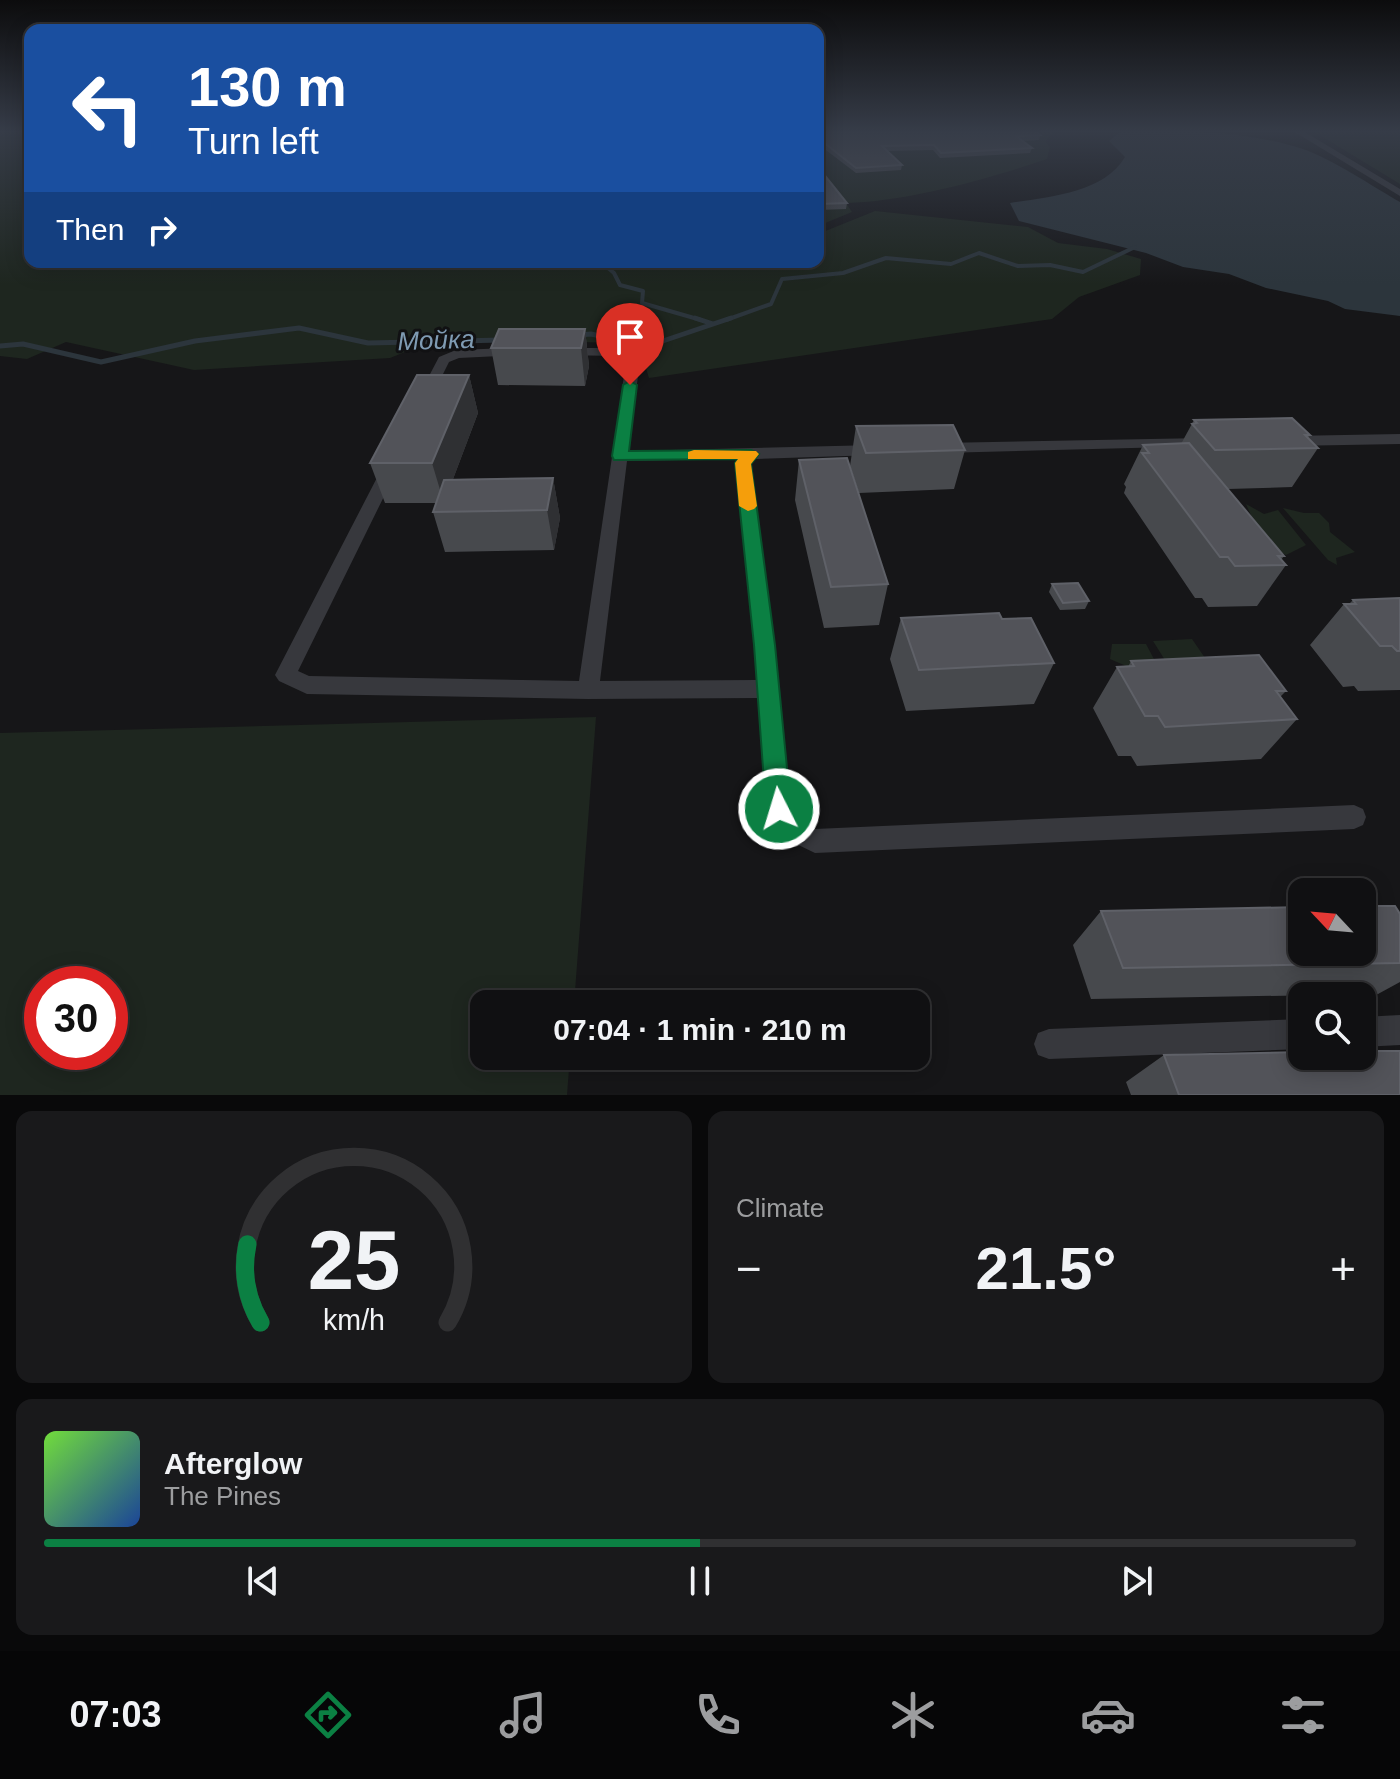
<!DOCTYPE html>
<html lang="en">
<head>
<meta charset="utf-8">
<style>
  body { margin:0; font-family:Arial,sans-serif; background:#19191b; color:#f1f3f6; height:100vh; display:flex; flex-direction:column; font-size:30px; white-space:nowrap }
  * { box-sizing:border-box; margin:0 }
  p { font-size:26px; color:#9c9d9f }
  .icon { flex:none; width:44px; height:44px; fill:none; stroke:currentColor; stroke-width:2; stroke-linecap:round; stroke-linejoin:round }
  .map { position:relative; height:1095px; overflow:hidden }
  .panel { display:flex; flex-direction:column; gap:16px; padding:16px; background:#09090a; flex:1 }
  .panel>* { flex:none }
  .hud { position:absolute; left:24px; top:24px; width:800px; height:244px; border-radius:16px; box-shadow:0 4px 20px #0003,0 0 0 2px #303032; background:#1a4fa0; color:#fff; overflow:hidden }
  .needle { width:52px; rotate:296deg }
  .fabs { position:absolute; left:1288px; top:878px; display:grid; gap:16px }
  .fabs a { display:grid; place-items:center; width:88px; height:88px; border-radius:16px; background:#101012; box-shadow:0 4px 20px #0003,0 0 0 2px #303032; font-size:40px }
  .speed { position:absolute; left:24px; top:966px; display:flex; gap:16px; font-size:40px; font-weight:700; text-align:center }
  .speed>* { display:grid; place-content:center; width:104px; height:104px; border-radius:50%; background:#101012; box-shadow:0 4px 20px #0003,0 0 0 2px #303032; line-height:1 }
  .speed .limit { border:12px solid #d22; background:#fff; color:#111 }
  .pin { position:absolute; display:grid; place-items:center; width:68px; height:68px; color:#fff; margin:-82px -34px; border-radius:50% 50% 50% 0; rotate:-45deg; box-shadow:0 0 8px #0007 }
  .pin .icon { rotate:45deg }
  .me { position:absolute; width:88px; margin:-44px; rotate:355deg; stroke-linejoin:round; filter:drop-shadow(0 0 6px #0008) }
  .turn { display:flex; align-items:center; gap:28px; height:168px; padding:0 32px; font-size:36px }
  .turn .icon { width:104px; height:104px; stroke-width:2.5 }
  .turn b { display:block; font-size:56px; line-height:68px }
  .then { display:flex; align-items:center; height:76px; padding:0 32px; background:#0003; gap:16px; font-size:30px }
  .big { font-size:60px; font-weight:700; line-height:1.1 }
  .panel .card { flex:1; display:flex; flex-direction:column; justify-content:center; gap:12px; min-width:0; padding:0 28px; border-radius:16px; background:#19191b }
  .panel .dial { align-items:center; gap:0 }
  .dial svg { height:208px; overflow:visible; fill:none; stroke:#303032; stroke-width:7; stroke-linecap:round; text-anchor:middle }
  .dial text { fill:#f1f3f6; stroke:none }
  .song { display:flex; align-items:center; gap:24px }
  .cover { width:96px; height:96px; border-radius:12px; background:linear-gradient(135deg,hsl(100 70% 55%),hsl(220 70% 35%)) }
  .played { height:8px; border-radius:4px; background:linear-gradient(90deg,#0b8043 50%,#303032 50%) }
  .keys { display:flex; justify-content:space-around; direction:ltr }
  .heat { display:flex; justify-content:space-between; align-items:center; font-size:44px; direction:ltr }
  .panel .tiles { flex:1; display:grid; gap:16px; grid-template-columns:1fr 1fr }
  .card:last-child { grid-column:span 2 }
  .trip { position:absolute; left:470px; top:990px; width:460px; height:80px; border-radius:16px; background:#101012; box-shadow:0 4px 20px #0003,0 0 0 2px #303032; font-weight:700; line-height:80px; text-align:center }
  .dock { display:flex; height:128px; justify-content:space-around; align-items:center; background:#060607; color:#9c9d9f }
  .dock .icon { width:56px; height:56px }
  .dock .on { color:#0b8043 }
  .dock b { font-size:36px; color:#f1f3f6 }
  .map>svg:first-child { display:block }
  .green { fill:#1e261f; fill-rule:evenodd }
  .water { fill:#2c353c }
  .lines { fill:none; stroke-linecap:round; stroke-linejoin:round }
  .stream-far1 { stroke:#2c353c; stroke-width:4 }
  .stream { stroke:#2c353c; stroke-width:5 }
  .street { fill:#37383d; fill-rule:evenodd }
  .wall { fill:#47494d }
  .shaded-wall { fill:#2f3033 }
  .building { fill:#525359; stroke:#5f6168; stroke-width:2 }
  .route { fill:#0b8043; stroke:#07532c; stroke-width:2 }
  .slow { fill:#f59e0b }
  .labels { text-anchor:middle; stroke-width:6; stroke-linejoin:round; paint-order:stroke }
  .far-water-label { font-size:26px; font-style:italic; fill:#7f9bb3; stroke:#111113 }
</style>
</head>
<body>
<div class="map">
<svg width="1400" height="1095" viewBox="0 0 1400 1095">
  <rect width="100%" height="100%" fill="#161618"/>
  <path class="green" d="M0,131H30V262H617L622,266L667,262H818V234L875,211L1028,227L1058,243L1107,249L1141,259L1140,275L1079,297L1052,319L649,378L643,359L652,354L617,343L440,338L390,358L194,370L66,342L27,359L0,356Z
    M818,131H1076L1055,132L1045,141L1050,147L1047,159C989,179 906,202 846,203L852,212L818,226Z
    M1313,131H1400V184Z
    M1246,504L1264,514L1278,510L1306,545L1286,555C1265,544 1255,525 1246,504Z
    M1283,508L1304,513H1319L1329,523L1330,532L1355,552L1336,558L1337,565L1328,560Z
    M1192,639L1214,671L1173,673L1153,641Z
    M1112,644H1146L1155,661L1142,673L1110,659Z
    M596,717L574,1004H484V1056H570L567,1095H0V733ZM42,984H110V1052H42Z"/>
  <path class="water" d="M1121,131C1180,131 1246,130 1303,149C1332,159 1372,186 1400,202V316L1345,309L1328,301L1266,288L1229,274L1183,267L1146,253L1019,221L1010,203C1048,197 1104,193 1125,157L1109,141Z"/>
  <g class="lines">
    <path class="stream-far1" d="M601,262L614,273L620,285L643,291L642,303L701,320
      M726,320L771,304L782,279L843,273L886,258L951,264L979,253L1018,266L1050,265L1083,272L1135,247"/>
    <path class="stream" d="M695,318L713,324
      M579,335L591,334L648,346L731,318
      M0,346L23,344L101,362L195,341L299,328L368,343L503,340"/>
    <path class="street" d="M1293,131H1303L1400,189V196Z
      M513,348L518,349V355L459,358L449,362L431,398H421L419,395L439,357L456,350Z
      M563,348H622L640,361L628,451L876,445L884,450L876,455L755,459L751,461L791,808L801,821L815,829L1354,805L1363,809L1366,817L1363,825L1354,829L815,853L784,838L767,809L758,698L588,699L307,694L279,681L275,675L382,468L390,463L398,468L298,671L309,676L579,681L626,362L619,356L558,355V349ZM736,459L757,680L600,681L627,461Z
      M1400,434V444L1289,446L1281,441L1289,436Z
      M1204,438L1212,443L1209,446L941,453L933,448L941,443Z
      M1400,1015V1045L1362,1047V1017Z
      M1302,1019V1049L1049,1059L1038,1055L1034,1044L1038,1033L1049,1029Z"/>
  </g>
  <path class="wall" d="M818,131L1040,135L1039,140L1023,141L1032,148L1030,153L940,158L933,150L887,151L902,165L901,170L856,173L818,144Z
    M818,167L847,203L846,209L818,210Z
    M585,329L589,366L585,386L498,385L491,348Z
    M469,375L478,413L453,479L553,478L560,518L554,550L445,552L433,512L436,503H385L370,463Z
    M1194,420L1310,435L1308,438L1318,448L1292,487L1228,489L1284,556L1281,560L1286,565L1257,606L1208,607L1202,598H1195L1124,493L1126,487L1124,484L1143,445L1181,444Z
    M856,426L965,450L954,489L859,493L850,466Z
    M799,460L888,584L879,625L824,628L795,500Z
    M1052,584L1089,601L1085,609L1060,610L1049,592Z
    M1400,598V690L1358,691L1354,686L1343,687L1310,645L1344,604H1349L1353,600Z
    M901,618L1002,619L1054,663L1034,704L906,711L890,659Z
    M1131,661L1286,691L1280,697L1297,719L1261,759L1137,766L1131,756H1118L1093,708L1117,667H1128Z
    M1101,911L1400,963V982L1378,994L1091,999L1073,945Z
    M1164,1055L1400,1095H1131L1126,1082Z"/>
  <path class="shaded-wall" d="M585,329L589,366L585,386L581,348Z
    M469,375L478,413L444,503L432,463Z
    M553,478L560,518L554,550L547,510Z"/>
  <path class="building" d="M818,131H1035L1040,135L1016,136L1032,148L941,153L934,145L882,146L902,165L856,168L818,138Z
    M818,167L847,203L818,204Z
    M499,329H585L581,348H491Z
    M417,375H469L432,463H370Z
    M1292,418L1310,435H1305L1318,448L1215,450L1192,424L1197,423L1194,420Z
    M953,425L965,450L866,453L856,426Z
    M1189,443L1284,556H1278L1286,565L1235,566L1228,557H1220L1142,453H1149L1143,445Z
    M847,458L888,584L831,587L799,460Z
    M553,478L547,510L433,512L444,480Z
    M1078,583L1089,601L1063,603L1052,584Z
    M1400,598V651H1397L1392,646H1380L1344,604H1356L1353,600Z
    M999,613L1002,619L1031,618L1054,663L919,670L901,618Z
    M1259,655L1286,691H1276L1297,719L1165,727L1158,716H1145L1117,667L1134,666L1131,661Z
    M1362,906H1395L1400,914V963L1123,968L1101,911L1302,907V952H1362Z
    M1362,1051H1400V1095H1179L1164,1055L1302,1052V1056H1362Z"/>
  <linearGradient id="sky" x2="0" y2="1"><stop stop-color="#0c0c0d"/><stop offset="0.46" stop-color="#363c48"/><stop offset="1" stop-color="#363c48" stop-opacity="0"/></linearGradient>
  <rect width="1400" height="285" fill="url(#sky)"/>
  <path class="route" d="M630,381L637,385L629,451L751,450L759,454L751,464L775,645L791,809L787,817L779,820L770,817L766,809L754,645L735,463L738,459L614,460L612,456L623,385Z"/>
  <path class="slow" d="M694,450L756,451L759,454L751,464L757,506L754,509L748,511L739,506L735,463L738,459H688V452Z"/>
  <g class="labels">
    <g class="far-water-label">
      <text transform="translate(436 340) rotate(-2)" y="9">Мойка</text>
    </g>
  </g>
</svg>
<div class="fabs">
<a><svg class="needle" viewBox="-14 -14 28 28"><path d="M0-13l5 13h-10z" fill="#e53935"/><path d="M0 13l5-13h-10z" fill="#9c9d9f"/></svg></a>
<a><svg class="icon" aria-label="search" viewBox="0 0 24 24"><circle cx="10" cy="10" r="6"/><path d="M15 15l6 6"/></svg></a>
</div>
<div class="speed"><div class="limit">30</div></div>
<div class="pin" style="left:630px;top:385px;background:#d93025"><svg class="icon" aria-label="arrive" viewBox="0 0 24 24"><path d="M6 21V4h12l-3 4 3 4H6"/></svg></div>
<svg class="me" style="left:779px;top:809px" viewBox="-20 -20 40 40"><circle r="17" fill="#0b8043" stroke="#fff" stroke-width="3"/><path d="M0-11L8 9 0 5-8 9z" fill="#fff"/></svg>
<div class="trip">07:04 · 1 min · 210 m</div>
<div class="hud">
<div class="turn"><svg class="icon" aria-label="left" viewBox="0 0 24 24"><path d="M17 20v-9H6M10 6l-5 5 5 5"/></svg><div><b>130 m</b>Turn left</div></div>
<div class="then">Then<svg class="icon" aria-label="right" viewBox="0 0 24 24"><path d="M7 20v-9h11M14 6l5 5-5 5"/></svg></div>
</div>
</div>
<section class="panel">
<div class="tiles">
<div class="card dial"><svg viewBox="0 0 100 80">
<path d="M14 69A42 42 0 1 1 86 69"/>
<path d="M14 69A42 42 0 0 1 9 39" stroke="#0b8043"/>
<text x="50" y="56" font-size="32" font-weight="700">25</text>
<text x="50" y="72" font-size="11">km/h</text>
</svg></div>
<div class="card"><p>Climate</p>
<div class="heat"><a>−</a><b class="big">21.5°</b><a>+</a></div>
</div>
<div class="card">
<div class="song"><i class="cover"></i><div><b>Afterglow</b><p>The Pines</p></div></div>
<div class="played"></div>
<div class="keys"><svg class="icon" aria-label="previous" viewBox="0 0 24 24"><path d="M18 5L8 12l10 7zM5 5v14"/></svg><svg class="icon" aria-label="pause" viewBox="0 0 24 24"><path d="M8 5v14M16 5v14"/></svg><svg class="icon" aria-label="next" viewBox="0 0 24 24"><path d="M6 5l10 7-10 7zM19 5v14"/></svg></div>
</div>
</div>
</section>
<nav class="dock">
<b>07:03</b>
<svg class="icon on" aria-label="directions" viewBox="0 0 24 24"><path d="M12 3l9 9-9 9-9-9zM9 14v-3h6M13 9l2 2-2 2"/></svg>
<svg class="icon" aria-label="music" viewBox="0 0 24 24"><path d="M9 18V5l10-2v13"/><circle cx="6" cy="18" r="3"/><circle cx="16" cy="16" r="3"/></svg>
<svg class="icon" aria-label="phone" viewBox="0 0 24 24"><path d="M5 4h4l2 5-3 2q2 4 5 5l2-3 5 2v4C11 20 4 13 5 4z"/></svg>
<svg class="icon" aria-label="climate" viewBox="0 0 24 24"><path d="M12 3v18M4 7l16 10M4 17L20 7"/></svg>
<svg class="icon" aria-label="car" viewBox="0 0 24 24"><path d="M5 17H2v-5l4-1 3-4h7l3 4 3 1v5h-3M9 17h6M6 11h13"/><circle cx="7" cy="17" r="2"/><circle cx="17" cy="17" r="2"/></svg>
<svg class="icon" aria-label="filters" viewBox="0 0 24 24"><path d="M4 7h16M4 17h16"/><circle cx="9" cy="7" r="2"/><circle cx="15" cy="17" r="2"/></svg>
</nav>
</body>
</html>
